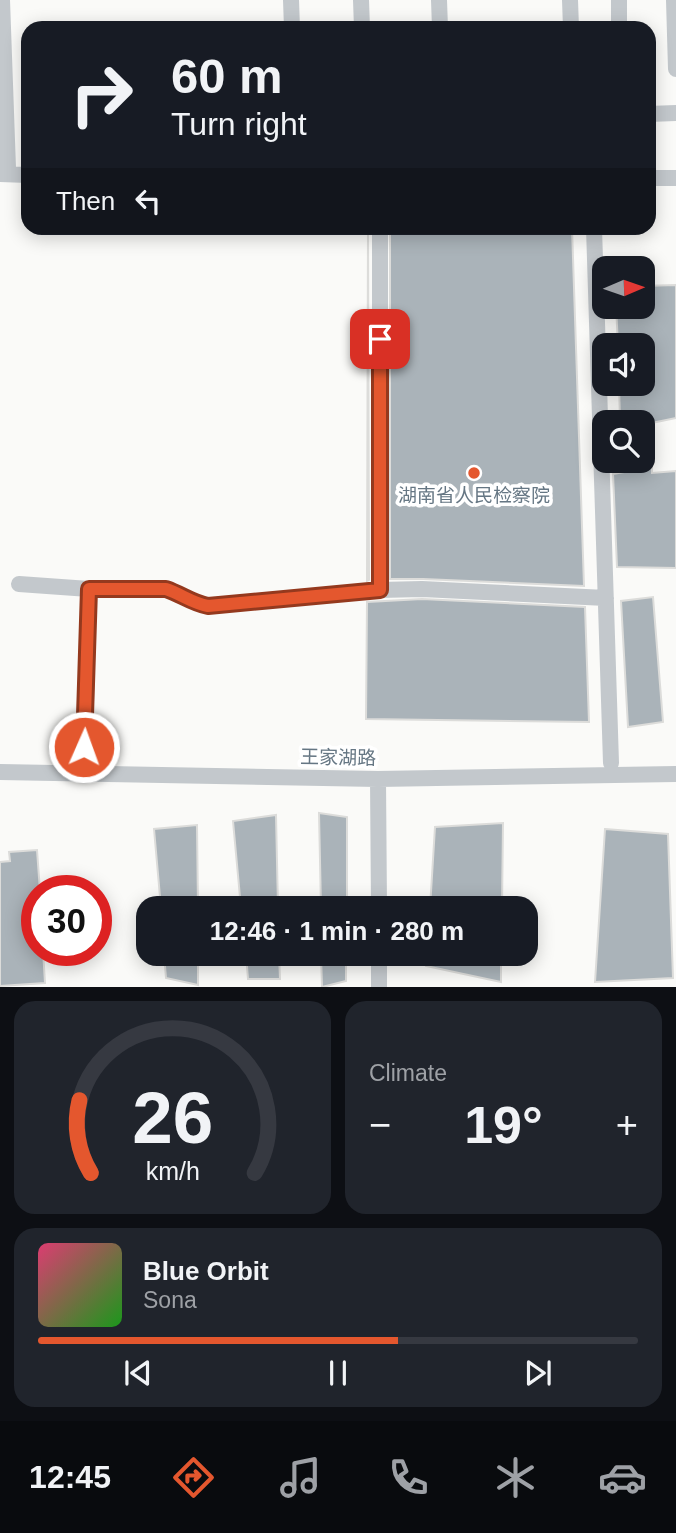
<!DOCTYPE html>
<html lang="en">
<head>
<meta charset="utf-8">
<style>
  body { margin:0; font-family:Arial,"Noto Sans SC",sans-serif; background:#20242c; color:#f1f3f6; height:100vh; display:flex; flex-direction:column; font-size:26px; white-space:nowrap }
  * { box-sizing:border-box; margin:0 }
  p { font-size:23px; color:#9ea1a6 }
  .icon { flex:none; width:38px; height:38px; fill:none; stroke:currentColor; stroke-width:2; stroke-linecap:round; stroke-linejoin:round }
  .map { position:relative; height:987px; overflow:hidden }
  .sheet { display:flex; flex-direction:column; gap:14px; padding:14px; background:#0d0f14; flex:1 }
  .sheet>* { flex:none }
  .banner { position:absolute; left:21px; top:21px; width:635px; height:214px; border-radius:21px; box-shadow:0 4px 18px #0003; background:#171b24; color:#f1f3f6; overflow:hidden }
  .needle { width:46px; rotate:88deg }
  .controls { position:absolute; left:592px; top:256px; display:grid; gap:14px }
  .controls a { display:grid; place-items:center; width:63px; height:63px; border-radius:14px; background:#171b24; box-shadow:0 4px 18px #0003; font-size:35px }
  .speed { position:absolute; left:21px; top:875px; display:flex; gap:14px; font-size:35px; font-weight:700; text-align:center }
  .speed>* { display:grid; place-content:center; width:91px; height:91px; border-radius:50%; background:#171b24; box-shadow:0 4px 18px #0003; line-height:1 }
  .speed .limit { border:10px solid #d22; background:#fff; color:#111 }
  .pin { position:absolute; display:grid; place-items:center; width:60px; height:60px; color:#fff; margin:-30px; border-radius:14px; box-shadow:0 4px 10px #0006 }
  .me { position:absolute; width:77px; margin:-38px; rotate:2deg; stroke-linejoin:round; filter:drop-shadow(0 0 5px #0008) }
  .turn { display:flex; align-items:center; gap:24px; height:147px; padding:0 35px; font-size:32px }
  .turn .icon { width:91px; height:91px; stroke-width:2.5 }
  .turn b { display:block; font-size:49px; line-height:60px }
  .then { display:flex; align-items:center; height:66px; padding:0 35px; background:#0003; gap:14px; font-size:26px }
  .big { font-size:52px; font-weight:700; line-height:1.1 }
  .sheet .tile { flex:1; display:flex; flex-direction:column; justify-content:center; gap:10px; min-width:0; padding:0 24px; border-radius:21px; background:#20242c }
  .sheet .dial { align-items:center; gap:0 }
  .dial svg { height:182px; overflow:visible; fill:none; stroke:#363941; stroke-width:7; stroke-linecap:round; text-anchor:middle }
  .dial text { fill:#f1f3f6; stroke:none }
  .song { display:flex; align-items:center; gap:21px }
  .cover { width:84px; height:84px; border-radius:10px; background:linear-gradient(135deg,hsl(340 70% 55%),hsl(120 70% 35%)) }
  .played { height:7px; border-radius:4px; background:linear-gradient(90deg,#e4572e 60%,#363941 60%) }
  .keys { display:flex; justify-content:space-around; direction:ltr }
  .heat { display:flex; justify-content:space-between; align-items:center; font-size:38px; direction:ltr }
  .sheet .tiles { flex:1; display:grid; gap:14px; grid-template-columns:1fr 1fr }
  .tile:last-child { grid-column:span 2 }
  .trip { position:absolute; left:136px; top:896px; width:402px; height:70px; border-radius:21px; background:#171b24; box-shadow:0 4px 18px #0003; font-weight:700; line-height:70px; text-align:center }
  .dock { display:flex; height:112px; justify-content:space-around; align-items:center; background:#090b0e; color:#9ea1a6 }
  .dock .icon { width:49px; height:49px }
  .dock .current { color:#e4572e }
  .dock b { font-size:32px; color:#f1f3f6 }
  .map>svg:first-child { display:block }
  .building { fill:#aab3b9; stroke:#dcdcda; stroke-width:2 }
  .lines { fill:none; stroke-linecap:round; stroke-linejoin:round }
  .minor { stroke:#c3c8cc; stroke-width:16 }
  .route-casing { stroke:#94391e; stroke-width:18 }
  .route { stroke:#e4572e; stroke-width:12 }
  .poi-dot { fill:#e4572e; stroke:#fff; stroke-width:2.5 }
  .labels { text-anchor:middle; stroke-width:7; stroke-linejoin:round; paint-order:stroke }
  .poi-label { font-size:19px; fill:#657683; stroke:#fff }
  .street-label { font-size:19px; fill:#657683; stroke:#fff }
</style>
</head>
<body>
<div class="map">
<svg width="676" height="987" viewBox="0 0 676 987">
  <rect width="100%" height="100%" fill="#fafaf8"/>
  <path class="building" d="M368,228L369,580L367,581Z
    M390,228H572L584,586L423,579H390Z
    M676,285V418L642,425V422H620L619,383H642V345H618L616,306H642V286Z
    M652,467V473L676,471V568L617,567L613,474Z
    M653,597L663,722L628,727L621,601Z
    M422,599L585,607L589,722L366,719L367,602Z
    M319,813L347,817V908H321Z
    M276,815L278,908H241L233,821Z
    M503,823L502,908H430L435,827Z
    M197,825L198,908H161L154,829Z
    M605,829L668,834L673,978L595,982Z
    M37,850L40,891H37V950H43L45,983L0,986V862L10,861L9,852Z
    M164,954H198V985L166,978Z
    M246,954H279L280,979H248Z
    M321,954H346V981L322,987Z
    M427,954H501V982L426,966Z"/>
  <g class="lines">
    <path class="minor" d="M2,0L8,168
      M291,0L292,28
      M361,0L362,28
      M439,0L440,28
      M570,0L571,28
      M619,0V28
      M674,0L676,69
      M649,114L676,113
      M0,174L28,175
      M649,178H676
      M594,228L611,763
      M19,584L89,589H166C181,594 192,603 208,606L380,590L422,589L606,598
      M380,590V228
      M0,772L378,779L676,774
      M84,773L89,589
      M378,779L379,908
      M379,954V987"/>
  </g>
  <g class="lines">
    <g class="route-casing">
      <path id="route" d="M84,747L89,589H166C181,594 192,603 208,606L380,590V339"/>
    </g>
    <use href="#route" class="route"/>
  </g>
  <circle class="poi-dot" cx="474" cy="473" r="7"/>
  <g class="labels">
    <g class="poi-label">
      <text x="474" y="502">湖南省人民检察院</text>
    </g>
    <g class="street-label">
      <text transform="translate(338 757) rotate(1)" y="7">王家湖路</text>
    </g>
  </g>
</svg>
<div class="controls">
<a><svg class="needle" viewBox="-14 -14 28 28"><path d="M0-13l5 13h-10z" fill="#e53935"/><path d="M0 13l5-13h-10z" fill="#9ea1a6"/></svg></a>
<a><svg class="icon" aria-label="sound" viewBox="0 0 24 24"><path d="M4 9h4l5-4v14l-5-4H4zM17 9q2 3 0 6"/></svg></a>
<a><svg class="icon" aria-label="search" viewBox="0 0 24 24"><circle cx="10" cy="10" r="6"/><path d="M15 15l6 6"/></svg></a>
</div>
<div class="speed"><div class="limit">30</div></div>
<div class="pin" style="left:380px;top:339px;background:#d93025"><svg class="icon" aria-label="arrive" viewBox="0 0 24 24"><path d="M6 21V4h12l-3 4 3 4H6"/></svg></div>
<svg class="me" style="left:84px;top:747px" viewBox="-20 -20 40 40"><circle r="17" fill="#e4572e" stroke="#fff" stroke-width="3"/><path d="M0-11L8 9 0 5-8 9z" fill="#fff"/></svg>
<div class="trip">12:46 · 1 min · 280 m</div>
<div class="banner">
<div class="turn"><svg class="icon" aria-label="right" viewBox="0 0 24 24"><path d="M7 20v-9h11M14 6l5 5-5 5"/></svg><div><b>60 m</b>Turn right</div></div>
<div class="then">Then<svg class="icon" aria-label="left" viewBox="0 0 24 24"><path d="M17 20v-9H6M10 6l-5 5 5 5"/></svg></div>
</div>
</div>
<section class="sheet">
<div class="tiles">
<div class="tile dial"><svg viewBox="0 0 100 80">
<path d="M14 69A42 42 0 1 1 86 69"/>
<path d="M14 69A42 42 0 0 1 9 37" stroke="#e4572e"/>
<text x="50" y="56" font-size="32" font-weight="700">26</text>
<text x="50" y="72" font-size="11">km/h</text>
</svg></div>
<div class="tile"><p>Climate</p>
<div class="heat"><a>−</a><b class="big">19°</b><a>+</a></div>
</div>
<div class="tile">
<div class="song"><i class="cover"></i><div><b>Blue Orbit</b><p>Sona</p></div></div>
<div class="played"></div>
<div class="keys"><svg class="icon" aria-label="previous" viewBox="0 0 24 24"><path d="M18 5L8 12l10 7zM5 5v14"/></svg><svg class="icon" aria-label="pause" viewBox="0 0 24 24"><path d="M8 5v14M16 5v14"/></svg><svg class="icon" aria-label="next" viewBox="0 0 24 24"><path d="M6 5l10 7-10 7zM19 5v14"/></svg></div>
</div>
</div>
</section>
<nav class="dock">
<b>12:45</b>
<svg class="icon current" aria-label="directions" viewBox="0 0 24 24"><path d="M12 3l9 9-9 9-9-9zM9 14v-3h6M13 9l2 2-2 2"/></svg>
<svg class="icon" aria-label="music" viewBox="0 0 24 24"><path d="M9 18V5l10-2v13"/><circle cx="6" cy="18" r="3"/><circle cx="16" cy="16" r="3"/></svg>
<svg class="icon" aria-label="phone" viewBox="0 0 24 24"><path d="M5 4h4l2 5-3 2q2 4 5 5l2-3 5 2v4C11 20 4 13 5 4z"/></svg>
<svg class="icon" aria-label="climate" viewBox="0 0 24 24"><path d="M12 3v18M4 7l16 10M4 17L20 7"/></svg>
<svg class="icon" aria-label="car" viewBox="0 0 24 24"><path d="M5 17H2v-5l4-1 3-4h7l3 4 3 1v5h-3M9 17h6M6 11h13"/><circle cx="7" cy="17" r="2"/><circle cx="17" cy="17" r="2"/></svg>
</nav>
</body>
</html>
